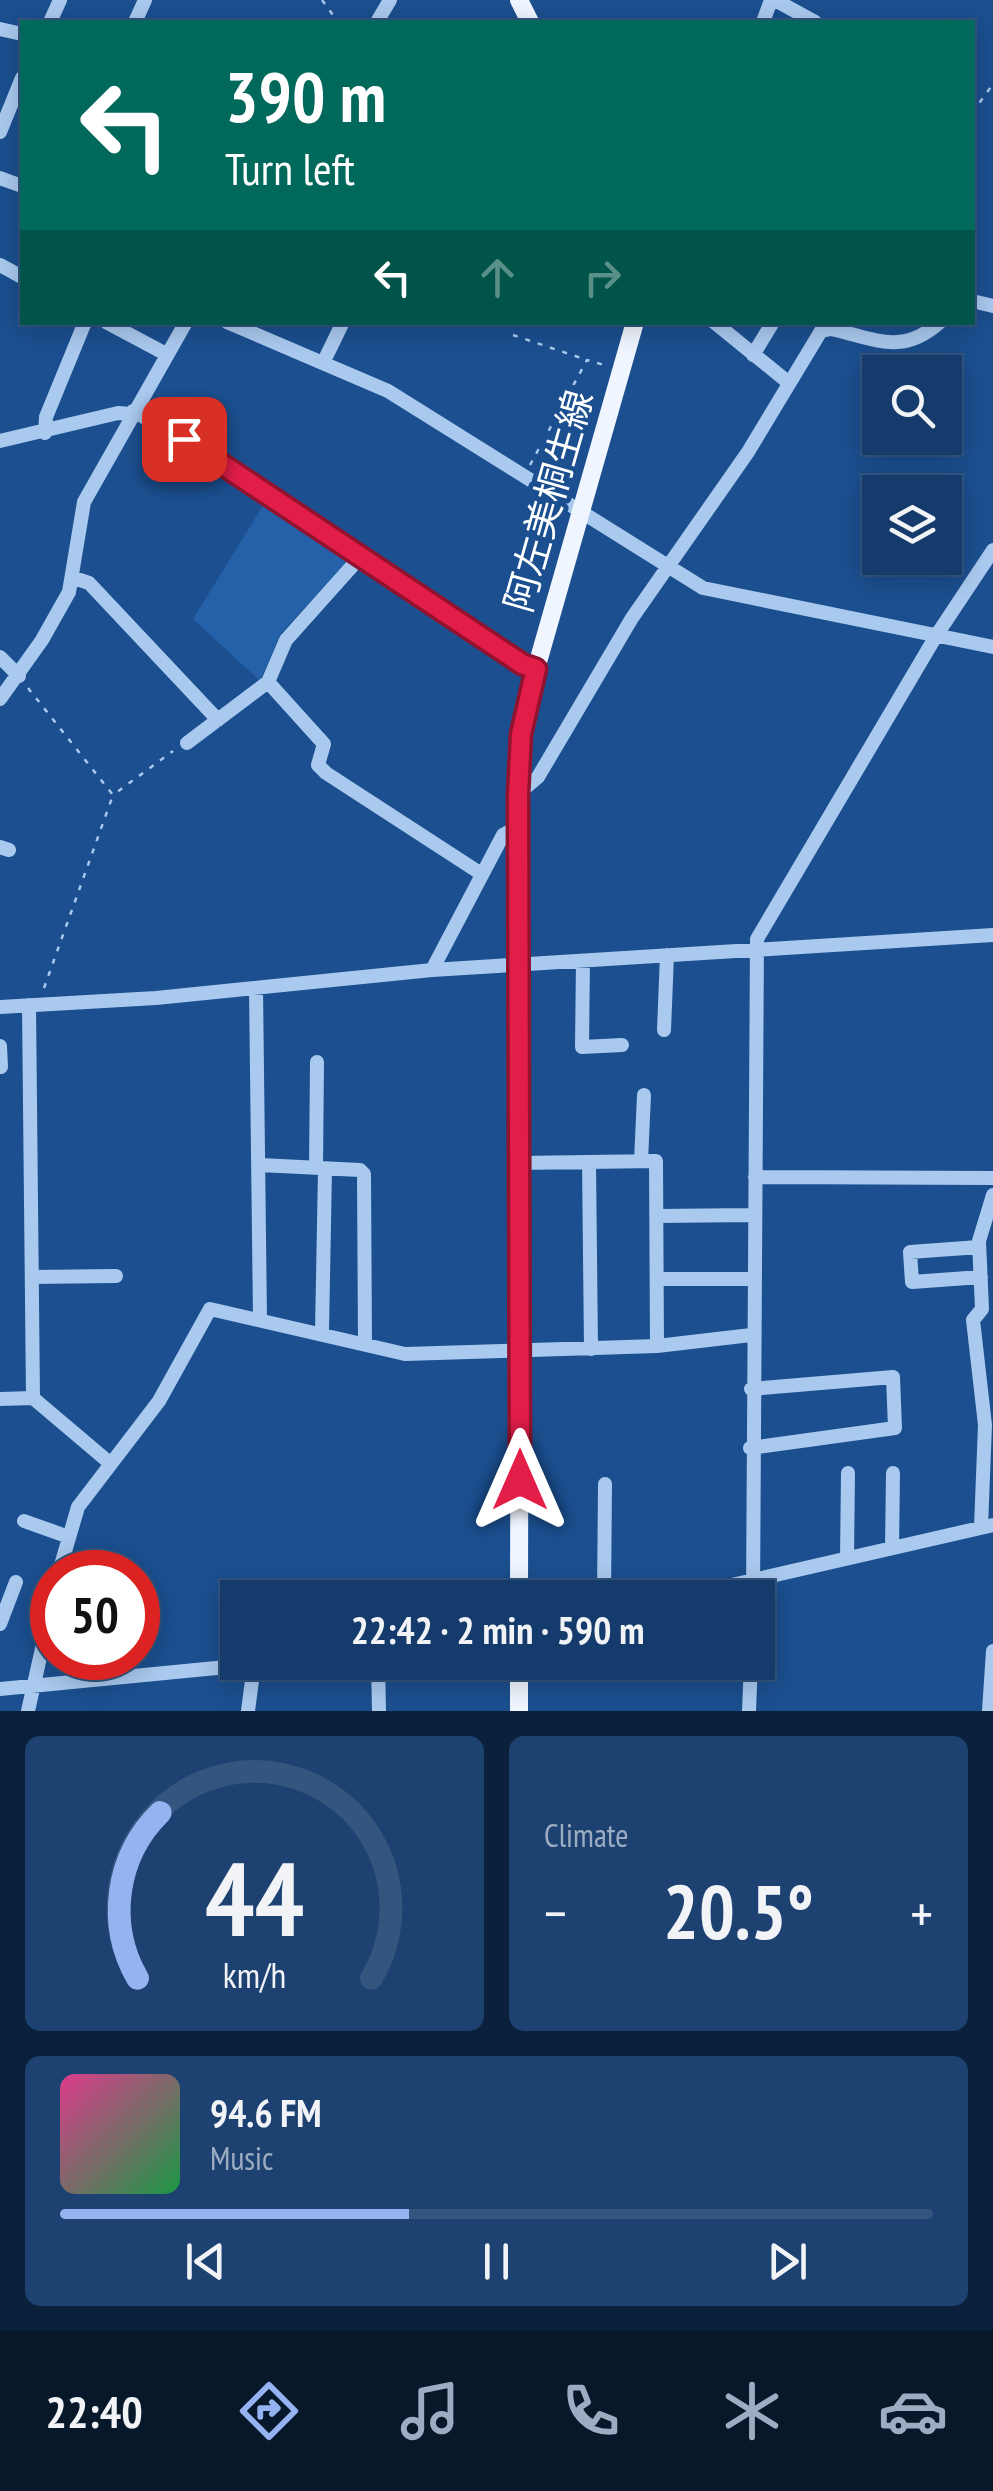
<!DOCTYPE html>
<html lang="en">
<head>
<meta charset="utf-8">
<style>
  body { margin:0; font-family:"PT Sans Narrow","Noto Sans JP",sans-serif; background:#1d4271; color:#f1f3f6; height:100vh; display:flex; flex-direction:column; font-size:38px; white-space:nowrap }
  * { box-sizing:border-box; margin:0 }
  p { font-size:32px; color:#9dadc1 }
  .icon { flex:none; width:55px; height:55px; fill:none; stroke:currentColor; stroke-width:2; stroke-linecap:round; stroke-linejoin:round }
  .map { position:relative; height:1711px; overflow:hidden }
  .side { display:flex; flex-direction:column; gap:25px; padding:25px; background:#0b203b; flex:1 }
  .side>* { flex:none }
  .hud { position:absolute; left:20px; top:20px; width:955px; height:305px; border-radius:0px; box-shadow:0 5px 25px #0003,0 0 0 2px #33557e; background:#00695c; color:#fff; overflow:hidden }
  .buttons { position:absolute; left:862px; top:355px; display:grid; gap:20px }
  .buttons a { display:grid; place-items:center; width:100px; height:100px; border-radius:0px; background:#143b6b; box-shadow:0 5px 25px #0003,0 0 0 2px #33557e; font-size:50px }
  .speed { position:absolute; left:30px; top:1550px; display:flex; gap:20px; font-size:50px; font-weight:700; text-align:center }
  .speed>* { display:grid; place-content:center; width:130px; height:130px; border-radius:50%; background:#143b6b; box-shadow:0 5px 25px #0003,0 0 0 2px #33557e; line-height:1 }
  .speed .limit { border:15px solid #d22; background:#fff; color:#111 }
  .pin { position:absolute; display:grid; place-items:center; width:85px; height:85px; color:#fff; margin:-42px; border-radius:20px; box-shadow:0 5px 15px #0006 }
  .me { position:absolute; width:110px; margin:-55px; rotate:0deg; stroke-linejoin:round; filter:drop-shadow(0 0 8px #0008) }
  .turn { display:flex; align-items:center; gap:35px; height:210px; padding:0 40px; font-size:45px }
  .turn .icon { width:130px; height:130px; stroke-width:2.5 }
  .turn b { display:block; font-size:70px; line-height:85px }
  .lanes { display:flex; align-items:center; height:95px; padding:0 40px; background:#0003; justify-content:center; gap:50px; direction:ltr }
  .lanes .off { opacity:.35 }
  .big { font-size:75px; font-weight:800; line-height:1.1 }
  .side .card { flex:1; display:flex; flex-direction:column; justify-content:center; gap:15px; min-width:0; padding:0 35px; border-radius:15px; background:#1d4271 }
  .side .dial { align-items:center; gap:0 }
  .dial svg { height:260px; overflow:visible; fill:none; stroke:#33557e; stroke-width:7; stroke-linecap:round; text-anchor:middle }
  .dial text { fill:#f1f3f6; stroke:none }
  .song { display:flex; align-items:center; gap:30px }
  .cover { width:120px; height:120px; border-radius:15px; background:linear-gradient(135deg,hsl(330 70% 55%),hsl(140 70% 35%)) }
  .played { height:10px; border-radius:5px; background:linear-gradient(90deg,#95b2f1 40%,#33557e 40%) }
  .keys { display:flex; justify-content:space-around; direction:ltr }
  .heat { display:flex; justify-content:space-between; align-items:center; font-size:55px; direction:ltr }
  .side .tiles { flex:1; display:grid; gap:25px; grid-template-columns:1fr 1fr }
  .card:last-child { grid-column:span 2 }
  .trip { position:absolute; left:220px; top:1580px; width:555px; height:100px; border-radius:0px; background:#143b6b; box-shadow:0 5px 25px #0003,0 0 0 2px #33557e; font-weight:800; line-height:100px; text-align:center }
  .tab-bar { display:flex; height:160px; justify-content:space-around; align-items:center; background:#08182b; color:#9dadc1 }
  .tab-bar .icon { width:70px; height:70px }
  .tab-bar .selected { color:#95b2f1 }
  .tab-bar b { font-size:45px; color:#f1f3f6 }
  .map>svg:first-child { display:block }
  .green { fill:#2461a8 }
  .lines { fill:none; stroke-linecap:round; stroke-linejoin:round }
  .path { stroke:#a9c9ee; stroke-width:2.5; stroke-dasharray:5 8; stroke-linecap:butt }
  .minor { stroke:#a9c9ee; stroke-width:14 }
  .major { stroke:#f0f6ff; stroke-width:18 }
  .route-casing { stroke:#92132f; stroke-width:25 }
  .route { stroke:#e11d48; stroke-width:18 }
  .labels { text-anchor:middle; stroke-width:10; stroke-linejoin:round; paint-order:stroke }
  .street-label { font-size:38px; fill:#fff; stroke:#1b4f8f }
</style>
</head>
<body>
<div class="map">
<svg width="993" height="1711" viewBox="0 0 993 1711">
  <rect width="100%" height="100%" fill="#1b4f8f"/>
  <path class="green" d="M267,499L349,554L345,565L281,633L260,681L193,619Z"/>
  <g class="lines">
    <path class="path" d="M322,0L338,22
      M972,113L993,84
      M513,335L587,360
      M530,465L587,360L604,365
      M28,688L113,795L173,751
      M44,988L113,795"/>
    <path class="minor" d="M775,0L815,22
      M50,22L60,0
      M135,22L145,0
      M377,22L390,0
      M763,22L771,0
      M0,29L22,34
      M0,132L22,78
      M0,178L22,186
      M0,265L22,277
      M972,301L993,306
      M106,322L166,354
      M227,322L388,391L703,588L993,647
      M714,322L789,383
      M753,355L773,322
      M324,361L343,322
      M133,411L184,439L522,664L536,669
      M45,433L46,417L85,322
      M0,441L118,413L131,414
      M74,578L89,583L218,720
      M0,657L19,676
      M268,682L324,744L318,765L326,773L480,873
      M0,699L42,640L69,592L84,502L186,322
      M187,743L268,682L286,640L362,555
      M518,794L538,777L632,618L748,452L821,331L831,329C876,339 902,356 940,322
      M0,847L9,850
      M583,961L582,1047L622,1045
      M432,970L503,835L518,827
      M256,988L260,1319
      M29,1005L33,1398
      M0,1007L156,998L432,970L993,935
      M664,1030L667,955
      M0,1046L1,1067
      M641,1161L644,1095
      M589,1162L591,1349
      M519,1163L656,1161L657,1346
      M260,1165L360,1170L364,1174L365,1344
      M316,1168L317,1062
      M755,1177L993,1178
      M657,1216L754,1215
      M979,1247L910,1252L912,1282L981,1277
      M32,1277L116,1276
      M658,1279H753
      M322,1332L325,1169
      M0,1399L33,1398L111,1464
      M750,1448L895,1428L893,1377L751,1389
      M24,1521L66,1536
      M981,1527L985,1425L973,1320L982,1309L979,1241L993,1195
      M892,1548L893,1473
      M847,1558L848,1473
      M59,1572L78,1507L159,1401L210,1309L405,1354L657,1346L751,1335
      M604,1598L605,1484
      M675,1598L993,1525
      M753,1598L757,939L936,636L993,550
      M0,1624L16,1582
      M378,1662L379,1711
      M593,1662L595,1667L628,1662
      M0,1689L278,1662
      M28,1711L52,1604
      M248,1711L254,1665
      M749,1711L751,1662
      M989,1711L993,1651"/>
    <path class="major" d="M519,0L530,22
      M519,1598L521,734L536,669L635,322
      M519,1662V1711"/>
  </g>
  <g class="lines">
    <g class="route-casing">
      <path id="route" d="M184,439L522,664L536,669L521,734L518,794L520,1480"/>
    </g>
    <use href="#route" class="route"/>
  </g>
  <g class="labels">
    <g class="street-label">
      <text transform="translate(549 501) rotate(-74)" y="13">阿左美桐生線</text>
    </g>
  </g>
</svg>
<div class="buttons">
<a><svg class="icon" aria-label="search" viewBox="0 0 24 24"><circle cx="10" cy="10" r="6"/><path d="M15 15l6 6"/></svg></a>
<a><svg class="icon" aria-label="layers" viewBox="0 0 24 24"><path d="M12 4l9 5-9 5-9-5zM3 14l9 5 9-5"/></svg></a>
</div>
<div class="speed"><div class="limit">50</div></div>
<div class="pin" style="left:184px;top:439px;background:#d93025"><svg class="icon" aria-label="arrive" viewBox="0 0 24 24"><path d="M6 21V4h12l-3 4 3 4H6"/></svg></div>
<svg class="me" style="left:520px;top:1480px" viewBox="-20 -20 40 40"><path d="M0-17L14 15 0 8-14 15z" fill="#e11d48" stroke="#fff" stroke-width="4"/></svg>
<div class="trip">22:42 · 2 min · 590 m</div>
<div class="hud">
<div class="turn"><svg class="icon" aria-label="left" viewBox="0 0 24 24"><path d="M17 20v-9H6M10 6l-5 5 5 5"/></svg><div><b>390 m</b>Turn left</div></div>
<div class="lanes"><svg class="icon" aria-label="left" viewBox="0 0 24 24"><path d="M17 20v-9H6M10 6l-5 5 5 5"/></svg><svg class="icon off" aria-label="ahead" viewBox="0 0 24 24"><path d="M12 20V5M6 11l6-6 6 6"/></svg><svg class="icon off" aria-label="right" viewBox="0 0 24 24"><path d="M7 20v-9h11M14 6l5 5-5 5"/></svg></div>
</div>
</div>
<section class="side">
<div class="tiles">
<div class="card dial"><svg viewBox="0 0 100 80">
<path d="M14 69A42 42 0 1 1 86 69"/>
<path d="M14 69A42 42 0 0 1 21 18" stroke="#95b2f1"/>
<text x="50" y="56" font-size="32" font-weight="700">44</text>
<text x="50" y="72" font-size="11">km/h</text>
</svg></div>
<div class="card"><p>Climate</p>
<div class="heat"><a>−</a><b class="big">20.5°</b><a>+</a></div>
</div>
<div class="card">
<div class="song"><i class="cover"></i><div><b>94.6 FM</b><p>Music</p></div></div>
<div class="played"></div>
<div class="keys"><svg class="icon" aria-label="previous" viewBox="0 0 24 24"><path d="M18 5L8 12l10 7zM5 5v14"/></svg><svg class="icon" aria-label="pause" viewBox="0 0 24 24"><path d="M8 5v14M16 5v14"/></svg><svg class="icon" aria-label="next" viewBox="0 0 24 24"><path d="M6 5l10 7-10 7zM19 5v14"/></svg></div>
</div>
</div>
</section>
<nav class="tab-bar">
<b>22:40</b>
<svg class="icon selected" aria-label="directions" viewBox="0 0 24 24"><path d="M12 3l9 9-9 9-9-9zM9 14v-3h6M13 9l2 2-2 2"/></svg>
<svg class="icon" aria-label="music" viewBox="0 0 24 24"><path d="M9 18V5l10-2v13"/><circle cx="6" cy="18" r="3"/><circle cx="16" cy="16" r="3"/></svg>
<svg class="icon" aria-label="phone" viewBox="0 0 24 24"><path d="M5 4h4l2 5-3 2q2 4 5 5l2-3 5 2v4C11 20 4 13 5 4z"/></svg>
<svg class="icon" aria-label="climate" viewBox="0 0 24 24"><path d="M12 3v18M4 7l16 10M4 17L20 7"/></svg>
<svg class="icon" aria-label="car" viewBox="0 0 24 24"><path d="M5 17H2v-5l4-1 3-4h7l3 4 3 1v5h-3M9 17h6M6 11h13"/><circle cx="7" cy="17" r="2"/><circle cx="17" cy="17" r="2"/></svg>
</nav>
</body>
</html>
